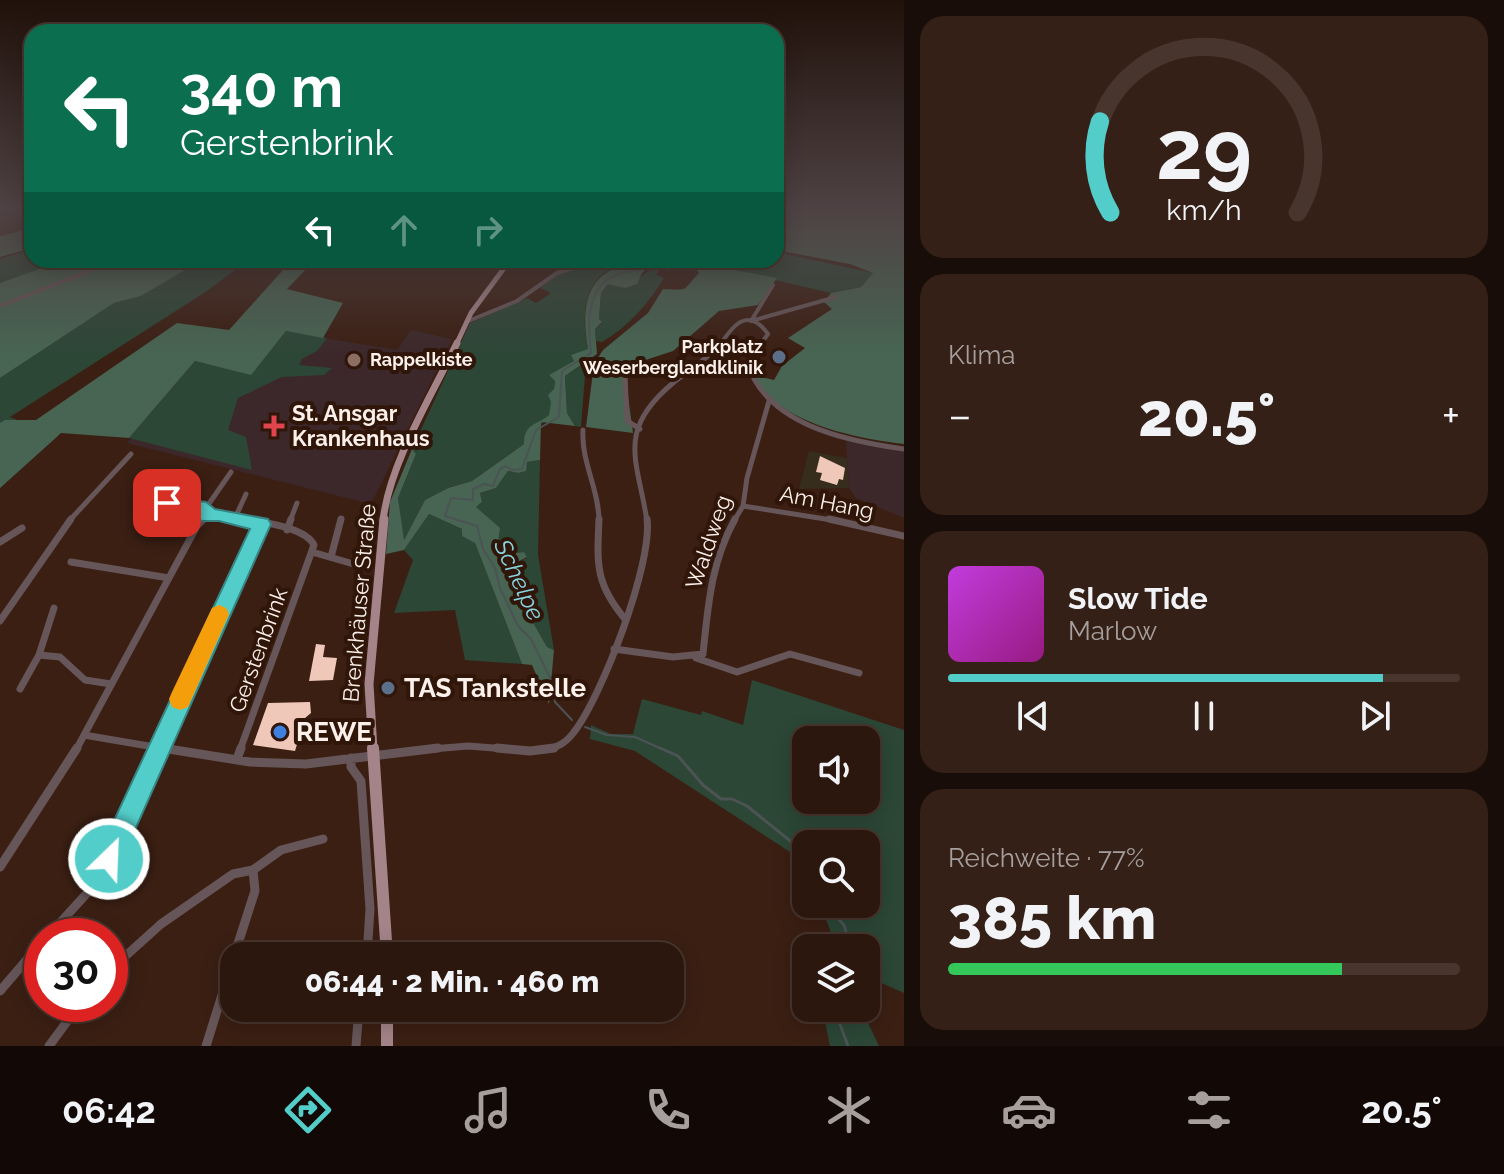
<!DOCTYPE html>
<html lang="de">
<head>
<meta charset="utf-8">
<style>
  body { margin:0; font-family:Raleway,sans-serif; background:#342017; color:#f1f3f6; height:100vh; display:flex; flex-direction:column; font-size:30px; white-space:nowrap }
  * { box-sizing:border-box; margin:0 }
  p { font-size:26px; color:#a69f9e }
  .icon { flex:none; width:44px; height:44px; fill:none; stroke:currentColor; stroke-width:2; stroke-linecap:round; stroke-linejoin:round }
  .map { position:relative; flex:1; overflow:hidden }
  .sheet { display:flex; flex-direction:column; gap:16px; padding:16px; background:#180d08; width:600px }
  .sheet>* { flex:none }
  .banner { position:absolute; left:24px; top:24px; width:760px; height:244px; border-radius:24px; box-shadow:0 4px 20px #0003,0 0 0 2px #48362e; background:#0b6e4f; color:#fff; overflow:hidden }
  .tools { position:absolute; left:792px; top:726px; display:grid; gap:16px }
  .tools a { display:grid; place-items:center; width:88px; height:88px; border-radius:16px; background:#2c170e; box-shadow:0 4px 20px #0003,0 0 0 2px #48362e; font-size:40px }
  .speed { position:absolute; left:24px; top:918px; display:flex; gap:16px; font-size:40px; font-weight:700; text-align:center }
  .speed>* { display:grid; place-content:center; width:104px; height:104px; border-radius:50%; background:#2c170e; box-shadow:0 4px 20px #0003,0 0 0 2px #48362e; line-height:1 }
  .speed .limit { border:12px solid #d22; background:#fff; color:#111 }
  .pin { position:absolute; display:grid; place-items:center; width:68px; height:68px; color:#fff; margin:-34px; border-radius:16px; box-shadow:0 4px 12px #0006 }
  .me { position:absolute; width:88px; margin:-44px; rotate:24deg; stroke-linejoin:round; filter:drop-shadow(0 0 6px #0008) }
  .turn { display:flex; align-items:center; gap:28px; height:168px; padding:0 24px; font-size:36px }
  .turn .icon { width:104px; height:104px; stroke-width:2.5 }
  .turn b { display:block; font-size:56px; line-height:68px }
  .lanes { display:flex; align-items:center; height:76px; padding:0 24px; background:#0003; justify-content:center; gap:40px; direction:ltr }
  .lanes .off { opacity:.35 }
  .big { font-size:60px; font-weight:800; line-height:1.1 }
  .sheet .card { flex:1; display:flex; flex-direction:column; justify-content:center; gap:12px; min-width:0; padding:0 28px; border-radius:24px; background:#342017 }
  .sheet .dial { align-items:center; gap:0 }
  .dial svg { height:208px; overflow:visible; fill:none; stroke:#48362e; stroke-width:7; stroke-linecap:round; text-anchor:middle }
  .dial text { fill:#f1f3f6; stroke:none }
  .song { display:flex; align-items:center; gap:24px }
  .cover { width:96px; height:96px; border-radius:12px; background:linear-gradient(135deg,hsl(290 70% 55%),hsl(310 70% 35%)) }
  .played { height:8px; border-radius:4px; background:linear-gradient(90deg,#53cdc9 85%,#48362e 85%) }
  .keys { display:flex; justify-content:space-around; direction:ltr }
  .heat { display:flex; justify-content:space-between; align-items:center; font-size:44px; direction:ltr }
  .charge { height:12px; border-radius:6px; background:linear-gradient(90deg,#34c759 77%,#48362e 0) }
  .trip { position:absolute; left:220px; top:942px; width:464px; height:80px; border-radius:24px; background:#2c170e; box-shadow:0 4px 20px #0003,0 0 0 2px #48362e; font-weight:800; line-height:80px; text-align:center }
  .tabs { display:flex; height:128px; justify-content:space-around; align-items:center; background:#120906; color:#a69f9e }
  .tabs .icon { width:56px; height:56px }
  .tabs .selected { color:#53cdc9 }
  .tabs b { font-size:36px; color:#f1f3f6 }
  main { display:flex; flex:1; min-height:0 }
  .map>svg:first-child { display:block }
  .education { fill:#362d1d }
  .medical { fill:#3c282a }
  .green { fill:#2c4736; fill-rule:evenodd }
  .forest { fill:#476552 }
  .lines { fill:none; stroke-linecap:round; stroke-linejoin:round }
  .stream-far1 { stroke:#4c5354; stroke-width:2 }
  .stream { stroke:#4c5354; stroke-width:3 }
  .building { fill:#efc8b9 }
  .minor-far3 { stroke:#665659; stroke-width:4 }
  .minor-far2 { stroke:#665659; stroke-width:5 }
  .minor-far1 { stroke:#665659; stroke-width:7 }
  .minor { stroke:#665659; stroke-width:9 }
  .major-far3 { stroke:#a48489; stroke-width:5 }
  .major-far2 { stroke:#a48489; stroke-width:7 }
  .major-far1 { stroke:#a48489; stroke-width:9 }
  .major { stroke:#a48489; stroke-width:12 }
  .route { fill:#53cdc9; stroke:#368583; stroke-width:2 }
  .slow { fill:#f59e0b }
  .service-dot { fill:#5c6f8a; stroke:#301509; stroke-width:3 }
  .education-dot { fill:#8d6e63; stroke:#301509; stroke-width:3 }
  .health-dot { fill:#e0444e; stroke:#301509; stroke-width:3 }
  .shop-dot { fill:#3f7fe0; stroke:#301509; stroke-width:3 }
  .labels { text-anchor:middle; stroke-width:8; stroke-linejoin:round; paint-order:stroke }
  .far-poi-label { font-size:18px; font-weight:bold; fill:#fcf0eb; stroke:#301509; text-anchor:end }
  .poi-label { font-size:22px; font-weight:bold; fill:#fcf0eb; stroke:#301509; text-anchor:start }
  .street-label { font-size:22px; fill:#fcf0eb; stroke:#301509 }
  .water-label { font-size:24px; font-style:italic; fill:#88d5e2; stroke:#301509 }
  .near-poi-label { font-size:26px; font-weight:bold; fill:#fcf0eb; stroke:#301509; text-anchor:start }
</style>
</head>
<body>
<main>
<div class="map">
<svg width="904" height="1046" viewBox="0 0 904 1046">
  <rect width="100%" height="100%" fill="#3b1f13"/>
  <path class="education" d="M809,451L847,458L849,488L799,489Z"/>
  <path class="medical" d="M411,330L452,339L371,504L127,443L195,361L251,374L323,338L397,350Z
    M846,441L904,451V518L856,498L849,488Z"/>
  <path class="green" d="M26,251L42,270L0,283V259Z
    M776,252L873,273L861,287L831,293L710,265L712,260H776Z
    M171,260H248L207,291L10,417L58,436L0,488V378L114,303L141,296L184,269Z
    M600,260H636L640,266C631,267 617,266 609,270C582,285 582,321 588,349L572,356L575,361L549,375L555,381L550,415L524,444L472,481L448,488L425,500L403,542L398,498L416,454L412,449L470,323L527,298L536,303L551,293L540,288L559,274Z
    M649,260H676L669,271L660,269L656,275L664,278C648,304 629,326 602,342L596,341L595,329L602,323L599,319L601,293L608,283L625,288L650,270Z
    M286,331L327,338L317,351L302,359L299,365L332,368L324,375L282,377L238,398L228,430L246,437L252,470L129,438L195,361L251,374Z
    M591,359L585,375L581,427L575,426L567,413L565,376Z
    M540,460L538,555L554,650L547,647L518,596L506,567L527,558L524,552L504,554L497,549L476,507L482,502L480,493L496,488L508,471L519,473L526,471V462Z
    M429,514L462,529L475,543L522,664L465,660L455,610L394,613L413,560L404,550Z
    M752,680L904,730V993L866,976V948H837L820,904H866V844H806V874L793,873V854L635,751L590,739L591,725L611,734H633L642,699L701,715L702,711L743,725ZM806,740H866V800H806Z
    M822,1008H861L879,1046H830Z"/>
  <path class="forest" d="M776,208H904V444C861,439 807,428 772,400C764,394 759,384 753,375L774,380L782,366L805,348L788,338L832,309L824,302L831,293L861,287L873,273L850,264L776,250Z
    M32,228V248L0,257V236Z
    M65,260H79L95,270C124,259 158,252 185,270L141,296L114,303L0,378V283Z
    M636,260L655,262L642,273L637,284L625,288L608,284L601,293L599,319L602,322L595,329L597,354L565,376L567,413L575,426L541,422L540,460L527,462L526,471L519,473L508,471L496,488L480,493L482,502L476,507L500,528L497,549L504,554L524,552L527,557L506,568L518,596L547,647L554,650L549,704L532,665L522,664L475,543L462,536V529L429,514L404,550L386,554L390,502L412,449L416,454L398,498L404,540L425,500L448,488L472,481L524,444C524,423 536,426 549,415L551,402L548,395L554,389L555,381L549,375L574,361L571,355L588,349C583,320 582,287 609,271C616,266 630,267 640,266Z
    M680,260L777,278L758,305L719,311L673,351L624,367L633,433L586,427L594,364L603,350L648,313L663,289C692,290 681,291 699,273L696,269L685,268L679,263Z
    M290,262L309,266L287,289L343,303L323,338L286,331L251,375L195,361L129,438L61,433L0,488V423L5,420H36L177,323L229,330Z"/>
  <g class="lines">
    <path class="stream-far1" d="M572,720L555,702L553,684L531,639L518,626L500,588L495,568L483,549L477,526L445,516L451,498L473,500V489L484,484L493,486L500,469L506,466L512,470L522,469L536,430L559,417L562,371L591,353C588,328 585,291 612,277C620,272 633,271 643,269L642,260
      M585,727L607,735L635,737L664,750"/>
    <path class="stream" d="M660,748L678,756L703,785L721,799H732L747,806L799,848L806,869
      M824,904L844,925L851,948
      M839,1008L837,1016L848,1046"/>
  </g>
  <path class="building" d="M820,456L845,468L843,480L839,479L837,485L820,480L822,473L816,472Z
    M316,644L325,645L323,657L337,658L333,680L309,681Z
    M310,702L311,713L305,718L295,751L253,745L268,703Z"/>
  <g class="lines">
    <path class="minor-far3" d="M0,306L118,260
      M751,321L836,297
      M751,321L773,285
      M466,322L517,301L557,273L599,260
      M720,345C733,325 748,306 768,334L760,345"/>
    <path class="minor-far2" d="M761,343L747,362C766,425 846,441 904,449
      M625,375L627,421L640,429
      M583,430C581,462 599,489 599,521
      M183,478L167,503L206,508L207,516L202,521
      M743,506L838,521
      M206,508L231,472
      M207,516L257,521
      M235,518L246,494
      M69,521L131,454
      M290,521L297,503
      M647,521C638,461 615,431 673,383C689,370 708,359 721,343
      M734,521L743,506L747,478L769,401"/>
    <path class="minor-far1" d="M599,519C597,564 595,583 625,619
      M829,519L904,536
      M287,530L291,519
      M0,542L22,528
      M312,552L357,565
      M331,557L341,519
      M71,562L169,578
      M0,621L71,519
      M614,649L673,657L703,654C708,606 711,562 735,519
      M39,655L60,657L85,680L111,684
      M696,658L737,672L790,654L859,673
      M20,689L39,655L54,608
      M84,735L172,750
      M76,750L197,526L204,519
      M159,750L261,524
      M240,750L314,545C305,527 265,523 247,519
      M420,750L468,746L518,750
      M543,750C557,748 566,743 574,732C602,696 653,563 647,519"/>
    <path class="minor" d="M162,748L250,762L306,764L438,748
      M497,748L530,751L554,748
      M351,758V767L361,781L370,909L367,956
      M237,759L241,748
      M0,867L77,748
      M48,936L100,879L159,748
      M234,956L255,891L253,870
      M110,970L161,924L233,874L253,870L281,850L323,839
      M0,991L42,942
      M49,1046L80,1004
      M206,1046L234,957
      M356,1046L359,1008"/>
    <path class="major-far3" d="M456,345L471,313L510,260"/>
    <path class="major-far2" d="M383,521C389,464 432,395 457,343"/>
    <path class="major-far1" d="M373,750L369,684L384,519"/>
    <path class="major" d="M373,748L387,956
      M387,1008V1046"/>
  </g>
  <linearGradient id="sky" x2="0" y2="1"><stop stop-color="#20110a"/><stop offset="0.59" stop-color="#4f4244"/><stop offset="1" stop-color="#4f4244" stop-opacity="0"/></linearGradient>
  <rect width="904" height="355" fill="url(#sky)"/>
  <path class="route" d="M167,497L206,502L215,509L268,519L271,524L118,868L109,872L100,868L96,859L250,529L219,521H201L198,514L161,508L158,503L161,499Z"/>
  <path class="slow" d="M219,605L226,608L229,614L188,707L180,710L172,707L169,699L172,692L212,608Z"/>
  <g class="service-dot">
    <circle cx="779" cy="357" r="8"/>
    <circle cx="388" cy="688" r="8"/>
  </g>
  <circle class="education-dot" cx="354" cy="360" r="8"/>
  <path class="health-dot" d="M270 414h8v8h8v8h-8v8h-8v-8h-8v-8h8z"/>
  <circle class="shop-dot" cx="280" cy="732" r="8"/>
  <g class="labels">
    <g class="far-poi-label">
      <text x="763" y="353">Parkplatz<tspan x="763" dy="21">Weserberglandklinik</tspan></text>
      <text x="370" y="366" text-anchor="start">Rappelkiste</text>
    </g>
    <g class="poi-label">
      <text x="292" y="421">St. Ansgar<tspan x="292" dy="25">Krankenhaus</tspan></text>
    </g>
    <g class="street-label">
      <text transform="translate(827 502) rotate(11)" y="8">Am Hang</text>
      <text transform="translate(708 542) rotate(-71)" y="8">Waldweg</text>
      <text transform="translate(359 603) rotate(-85)" y="8">Brenkhäuser Straße</text>
      <text transform="translate(258 650) rotate(-70)" y="8">Gerstenbrink</text>
    </g>
    <g class="water-label">
      <text transform="translate(519 580) rotate(65)" y="8">Schelpe</text>
    </g>
    <g class="near-poi-label">
      <text x="404" y="697">TAS Tankstelle</text>
      <text x="296" y="741">REWE</text>
    </g>
  </g>
</svg>
<div class="tools">
<a><svg class="icon" aria-label="sound" viewBox="0 0 24 24"><path d="M4 9h4l5-4v14l-5-4H4zM17 9q2 3 0 6"/></svg></a>
<a><svg class="icon" aria-label="search" viewBox="0 0 24 24"><circle cx="10" cy="10" r="6"/><path d="M15 15l6 6"/></svg></a>
<a><svg class="icon" aria-label="layers" viewBox="0 0 24 24"><path d="M12 4l9 5-9 5-9-5zM3 14l9 5 9-5"/></svg></a>
</div>
<div class="speed"><div class="limit">30</div></div>
<div class="pin" style="left:167px;top:503px;background:#d93025"><svg class="icon" aria-label="arrive" viewBox="0 0 24 24"><path d="M6 21V4h12l-3 4 3 4H6"/></svg></div>
<svg class="me" style="left:109px;top:859px" viewBox="-20 -20 40 40"><circle r="17" fill="#53cdc9" stroke="#fff" stroke-width="3"/><path d="M0-11L8 9 0 5-8 9z" fill="#fff"/></svg>
<div class="trip">06:44 · 2 Min. · 460 m</div>
<div class="banner">
<div class="turn"><svg class="icon" aria-label="left" viewBox="0 0 24 24"><path d="M17 20v-9H6M10 6l-5 5 5 5"/></svg><div><b>340 m</b>Gerstenbrink</div></div>
<div class="lanes"><svg class="icon" aria-label="left" viewBox="0 0 24 24"><path d="M17 20v-9H6M10 6l-5 5 5 5"/></svg><svg class="icon off" aria-label="ahead" viewBox="0 0 24 24"><path d="M12 20V5M6 11l6-6 6 6"/></svg><svg class="icon off" aria-label="right" viewBox="0 0 24 24"><path d="M7 20v-9h11M14 6l5 5-5 5"/></svg></div>
</div>
</div>
<section class="sheet">
<div class="card dial"><svg viewBox="0 0 100 80">
<path d="M14 69A42 42 0 1 1 86 69"/>
<path d="M14 69A42 42 0 0 1 10 34" stroke="#53cdc9"/>
<text x="50" y="56" font-size="32" font-weight="700">29</text>
<text x="50" y="72" font-size="11">km/h</text>
</svg></div>
<div class="card"><p>Klima</p>
<div class="heat"><a>−</a><b class="big">20.5°</b><a>+</a></div>
</div>
<div class="card">
<div class="song"><i class="cover"></i><div><b>Slow Tide</b><p>Marlow</p></div></div>
<div class="played"></div>
<div class="keys"><svg class="icon" aria-label="previous" viewBox="0 0 24 24"><path d="M18 5L8 12l10 7zM5 5v14"/></svg><svg class="icon" aria-label="pause" viewBox="0 0 24 24"><path d="M8 5v14M16 5v14"/></svg><svg class="icon" aria-label="next" viewBox="0 0 24 24"><path d="M6 5l10 7-10 7zM19 5v14"/></svg></div>
</div>
<div class="card"><p>Reichweite · 77%</p><b class="big">385 km</b><div class="charge"></div></div>
</section>
</main>
<nav class="tabs">
<b>06:42</b>
<svg class="icon selected" aria-label="directions" viewBox="0 0 24 24"><path d="M12 3l9 9-9 9-9-9zM9 14v-3h6M13 9l2 2-2 2"/></svg>
<svg class="icon" aria-label="music" viewBox="0 0 24 24"><path d="M9 18V5l10-2v13"/><circle cx="6" cy="18" r="3"/><circle cx="16" cy="16" r="3"/></svg>
<svg class="icon" aria-label="phone" viewBox="0 0 24 24"><path d="M5 4h4l2 5-3 2q2 4 5 5l2-3 5 2v4C11 20 4 13 5 4z"/></svg>
<svg class="icon" aria-label="climate" viewBox="0 0 24 24"><path d="M12 3v18M4 7l16 10M4 17L20 7"/></svg>
<svg class="icon" aria-label="car" viewBox="0 0 24 24"><path d="M5 17H2v-5l4-1 3-4h7l3 4 3 1v5h-3M9 17h6M6 11h13"/><circle cx="7" cy="17" r="2"/><circle cx="17" cy="17" r="2"/></svg>
<svg class="icon" aria-label="filters" viewBox="0 0 24 24"><path d="M4 7h16M4 17h16"/><circle cx="9" cy="7" r="2"/><circle cx="15" cy="17" r="2"/></svg>
<b>20.5°</b>
</nav>
</body>
</html>
